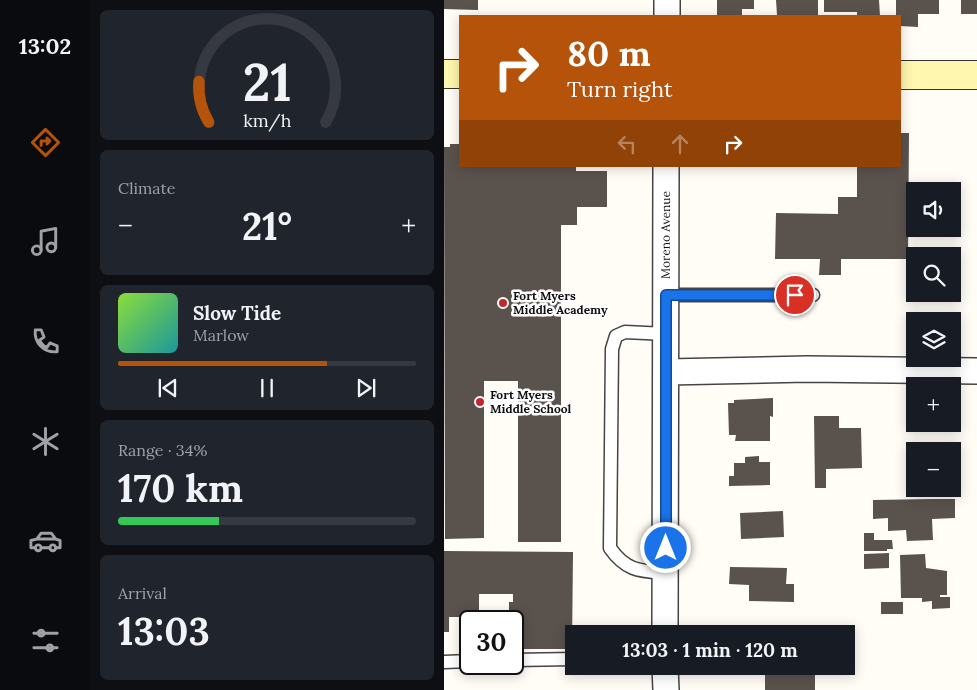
<!DOCTYPE html>
<html lang="en">
<head>
<meta charset="utf-8">
<style>
  body { margin:0; font-family:Lora,serif; background:#20242c; color:#f1f3f6; height:100vh; display:flex; flex-direction:column; font-size:19px; white-space:nowrap }
  * { box-sizing:border-box; margin:0 }
  p { font-size:16px; color:#9ea1a6 }
  .icon { flex:none; width:28px; height:28px; fill:none; stroke:currentColor; stroke-width:2; stroke-linecap:round; stroke-linejoin:round }
  .map { position:relative; flex:1; overflow:hidden }
  .drawer { display:flex; flex-direction:column; gap:10px; padding:10px; background:#0d0f14; width:354px }
  .drawer>* { flex:none }
  .top-card { position:absolute; left:15px; top:15px; width:442px; height:152px; border-radius:0px; box-shadow:0 2px 12px #0003; background:#b45309; color:#fff; overflow:hidden }
  .controls { position:absolute; left:462px; top:182px; display:grid; gap:10px }
  .controls a { display:grid; place-items:center; width:55px; height:55px; border-radius:0px; background:#171b24; box-shadow:0 2px 12px #0003; font-size:25px }
  .speed { position:absolute; left:15px; top:610px; display:flex; gap:10px; font-size:25px; font-weight:700; text-align:center }
  .speed>* { display:grid; place-content:center; width:65px; height:65px; border-radius:50%; background:#171b24; box-shadow:0 2px 12px #0003; line-height:1 }
  .speed .limit { border:2px solid #111; border-radius:8px; background:#fff; color:#111 }
  .pin { position:absolute; display:grid; place-items:center; width:42px; height:42px; color:#fff; margin:-21px; border:2px solid #fff; border-radius:50%; box-shadow:0 1px 5px #0007 }
  .me { position:absolute; width:55px; margin:-28px; rotate:0deg; stroke-linejoin:round; filter:drop-shadow(0 0 4px #0008) }
  .turn { display:flex; align-items:center; gap:18px; height:105px; padding:0 25px; font-size:22px }
  .turn .icon { width:65px; height:65px; stroke-width:2.5 }
  .turn b { display:block; font-size:35px; line-height:42px }
  .lanes { display:flex; align-items:center; height:48px; padding:0 25px; background:#0003; justify-content:center; gap:25px; direction:ltr }
  .lanes .off { opacity:.35 }
  .big { font-size:38px; font-weight:800; line-height:1.1 }
  .drawer .card { flex:1; display:flex; flex-direction:column; justify-content:center; gap:8px; min-width:0; padding:0 18px; border-radius:8px; background:#20242c }
  .drawer .dial { align-items:center; gap:0 }
  .dial svg { height:130px; overflow:visible; fill:none; stroke:#363941; stroke-width:7; stroke-linecap:round; text-anchor:middle }
  .dial text { fill:#f1f3f6; stroke:none }
  .song { display:flex; align-items:center; gap:15px }
  .cover { width:60px; height:60px; border-radius:8px; background:linear-gradient(135deg,hsl(90 70% 55%),hsl(180 70% 35%)) }
  .played { height:5px; border-radius:2px; background:linear-gradient(90deg,#b45309 70%,#363941 70%) }
  .keys { display:flex; justify-content:space-around; direction:ltr }
  .heat { display:flex; justify-content:space-between; align-items:center; font-size:28px; direction:ltr }
  .charge { height:8px; border-radius:4px; background:linear-gradient(90deg,#34c759 34%,#363941 0) }
  .trip { position:absolute; left:121px; top:625px; width:290px; height:50px; border-radius:0px; background:#171b24; box-shadow:0 2px 12px #0003; font-weight:800; line-height:50px; text-align:center }
  main { display:flex; flex:1; min-height:0 }
  .tab-bar { display:flex; flex-direction:column; width:90px; justify-content:space-around; align-items:center; background:#090b0e; color:#9ea1a6 }
  .tab-bar .icon { width:35px; height:35px }
  .tab-bar .current { color:#b45309 }
  .tab-bar b { font-size:22px; color:#f1f3f6 }
  .map>svg:first-child { display:block }
  .building { fill:#5a524d }
  .lines { fill:none; stroke-linecap:round; stroke-linejoin:round }
  .lane-casing { stroke:#444; stroke-width:15 }
  .street-casing { stroke:#444; stroke-width:28 }
  .secondary-casing { stroke:#333; stroke-width:30 }
  .lane { stroke:#fff; stroke-width:12 }
  .street { stroke:#fff; stroke-width:25 }
  .secondary { stroke:#fff6b0; stroke-width:28 }
  .route-casing { stroke:#114b97; stroke-width:12 }
  .route { stroke:#1a73e8; stroke-width:9 }
  .poi-dot { fill:#c4262e; stroke:#fff; stroke-width:2 }
  .labels { text-anchor:middle; stroke-width:5; stroke-linejoin:round; paint-order:stroke }
  .street-label { font-size:12px; fill:#111; stroke:#fff }
  .poi-label { font-size:12px; font-weight:bold; fill:#111; stroke:#fff; text-anchor:start }
</style>
</head>
<body>
<main>
<nav class="tab-bar">
<b>13:02</b>
<svg class="icon current" aria-label="directions" viewBox="0 0 24 24"><path d="M12 3l9 9-9 9-9-9zM9 14v-3h6M13 9l2 2-2 2"/></svg>
<svg class="icon" aria-label="music" viewBox="0 0 24 24"><path d="M9 18V5l10-2v13"/><circle cx="6" cy="18" r="3"/><circle cx="16" cy="16" r="3"/></svg>
<svg class="icon" aria-label="phone" viewBox="0 0 24 24"><path d="M5 4h4l2 5-3 2q2 4 5 5l2-3 5 2v4C11 20 4 13 5 4z"/></svg>
<svg class="icon" aria-label="climate" viewBox="0 0 24 24"><path d="M12 3v18M4 7l16 10M4 17L20 7"/></svg>
<svg class="icon" aria-label="car" viewBox="0 0 24 24"><path d="M5 17H2v-5l4-1 3-4h7l3 4 3 1v5h-3M9 17h6M6 11h13"/><circle cx="7" cy="17" r="2"/><circle cx="17" cy="17" r="2"/></svg>
<svg class="icon" aria-label="filters" viewBox="0 0 24 24"><path d="M4 7h16M4 17h16"/><circle cx="9" cy="7" r="2"/><circle cx="15" cy="17" r="2"/></svg>
</nav>
<section class="drawer">
<div class="card dial"><svg viewBox="0 0 100 80">
<path d="M14 69A42 42 0 1 1 86 69"/>
<path d="M14 69A42 42 0 0 1 8 44" stroke="#b45309"/>
<text x="50" y="56" font-size="32" font-weight="700">21</text>
<text x="50" y="72" font-size="11">km/h</text>
</svg></div>
<div class="card"><p>Climate</p>
<div class="heat"><a>−</a><b class="big">21°</b><a>+</a></div>
</div>
<div class="card">
<div class="song"><i class="cover"></i><div><b>Slow Tide</b><p>Marlow</p></div></div>
<div class="played"></div>
<div class="keys"><svg class="icon" aria-label="previous" viewBox="0 0 24 24"><path d="M18 5L8 12l10 7zM5 5v14"/></svg><svg class="icon" aria-label="pause" viewBox="0 0 24 24"><path d="M8 5v14M16 5v14"/></svg><svg class="icon" aria-label="next" viewBox="0 0 24 24"><path d="M6 5l10 7-10 7zM19 5v14"/></svg></div>
</div>
<div class="card"><p>Range · 34%</p><b class="big">170 km</b><div class="charge"></div></div>
<div class="card"><p>Arrival</p><b class="big">13:03</b></div>
</section>
<div class="map">
<svg width="534" height="690" viewBox="0 0 534 690">
  <rect width="100%" height="100%" fill="#fffdf5"/>
  <path class="building" d="M0,0H34V10L0,9Z
    M273,0H310V9H298V16H273Z
    M332,0H374V16L333,15Z
    M380,0H435L436,16H413V12H380Z
    M452,0H495V14H474V27L456,26V16H452Z
    M517,0H534V14H517Z
    M456,133H465L464,259H397V275H375L376,259H331L332,213L394,214V197H413V166H456Z
    M6,144H16V166H132V171H163V207H133V225H117V542H74V381H40V538L1,539L0,147H6Z
    M329,398V417L326,416V441H291L292,435H285L284,403H290V400Z
    M370,416H395V428H417L418,468L382,469V488H371Z
    M315,456V462H326V485L285,486V476H290V463H301V457Z
    M489,499H511V518L488,519L489,540L463,541L462,530L444,531V518L429,519V500Z
    M339,511L340,537L297,539L296,513Z
    M420,533H430V540H448L449,549H443V551H420Z
    M0,551L129,552L128,649H74V620H65V602H69V594H35V617H5V632H0Z
    M445,553V568L420,569V554Z
    M481,554L482,568L503,571V595H496V597H506V608L488,609V601L478,602V598H457L456,555Z
    M286,567L343,568L342,584H350V602L305,601V585L285,584Z
    M437,602H459V614H437Z
    M321,631H351V634H321Z
    M321,666H359V669L371,670V690H321Z"/>
  <g class="lines">
    <g class="lane-casing">
      <path id="lane" d="M222,295H369
        M221,573C196,571 182,571 166,548L168,349L172,336L181,332L222,334
        M69,660L130,659
        M0,662L26,661"/>
    </g>
    <g class="street-casing">
      <g id="street">
        <path d="M223,16V0"/>
        <path d="M223,372L363,369L534,371"/>
        <path id="s1" d="M221,634L222,166"/>
        <path d="M221,666L222,690"/>
      </g>
    </g>
    <g class="secondary-casing">
      <path id="secondary" d="M0,74H16
        M456,75H534"/>
    </g>
    <use href="#lane" class="lane"/>
    <use href="#street" class="street"/>
    <use href="#secondary" class="secondary"/>
  </g>
  <g class="lines">
    <g class="route-casing">
      <path id="route" d="M222,548V295H351"/>
    </g>
    <use href="#route" class="route"/>
  </g>
  <g class="poi-dot">
    <circle cx="59" cy="303" r="5"/>
    <circle cx="36" cy="402" r="5"/>
  </g>
  <g class="labels">
    <g class="street-label">
      <text dy="4" stroke="none"><textPath href="#s1" startOffset="399">Moreno Avenue</textPath></text>
    </g>
    <g class="poi-label">
      <text x="69" y="300">Fort Myers<tspan x="69" dy="14">Middle Academy</tspan></text>
      <text x="46" y="399">Fort Myers<tspan x="46" dy="14">Middle School</tspan></text>
    </g>
  </g>
</svg>
<div class="controls">
<a><svg class="icon" aria-label="sound" viewBox="0 0 24 24"><path d="M4 9h4l5-4v14l-5-4H4zM17 9q2 3 0 6"/></svg></a>
<a><svg class="icon" aria-label="search" viewBox="0 0 24 24"><circle cx="10" cy="10" r="6"/><path d="M15 15l6 6"/></svg></a>
<a><svg class="icon" aria-label="layers" viewBox="0 0 24 24"><path d="M12 4l9 5-9 5-9-5zM3 14l9 5 9-5"/></svg></a>
<a>+</a>
<a>−</a>
</div>
<div class="speed"><div class="limit">30</div></div>
<div class="pin" style="left:351px;top:295px;background:#d93025"><svg class="icon" aria-label="arrive" viewBox="0 0 24 24"><path d="M6 21V4h12l-3 4 3 4H6"/></svg></div>
<svg class="me" style="left:222px;top:548px" viewBox="-20 -20 40 40"><circle r="17" fill="#1a73e8" stroke="#fff" stroke-width="3"/><path d="M0-11L8 9 0 5-8 9z" fill="#fff"/></svg>
<div class="trip">13:03 · 1 min · 120 m</div>
<div class="top-card">
<div class="turn"><svg class="icon" aria-label="right" viewBox="0 0 24 24"><path d="M7 20v-9h11M14 6l5 5-5 5"/></svg><div><b>80 m</b>Turn right</div></div>
<div class="lanes"><svg class="icon off" aria-label="left" viewBox="0 0 24 24"><path d="M17 20v-9H6M10 6l-5 5 5 5"/></svg><svg class="icon off" aria-label="ahead" viewBox="0 0 24 24"><path d="M12 20V5M6 11l6-6 6 6"/></svg><svg class="icon" aria-label="right" viewBox="0 0 24 24"><path d="M7 20v-9h11M14 6l5 5-5 5"/></svg></div>
</div>
</div>
</main>
</body>
</html>
